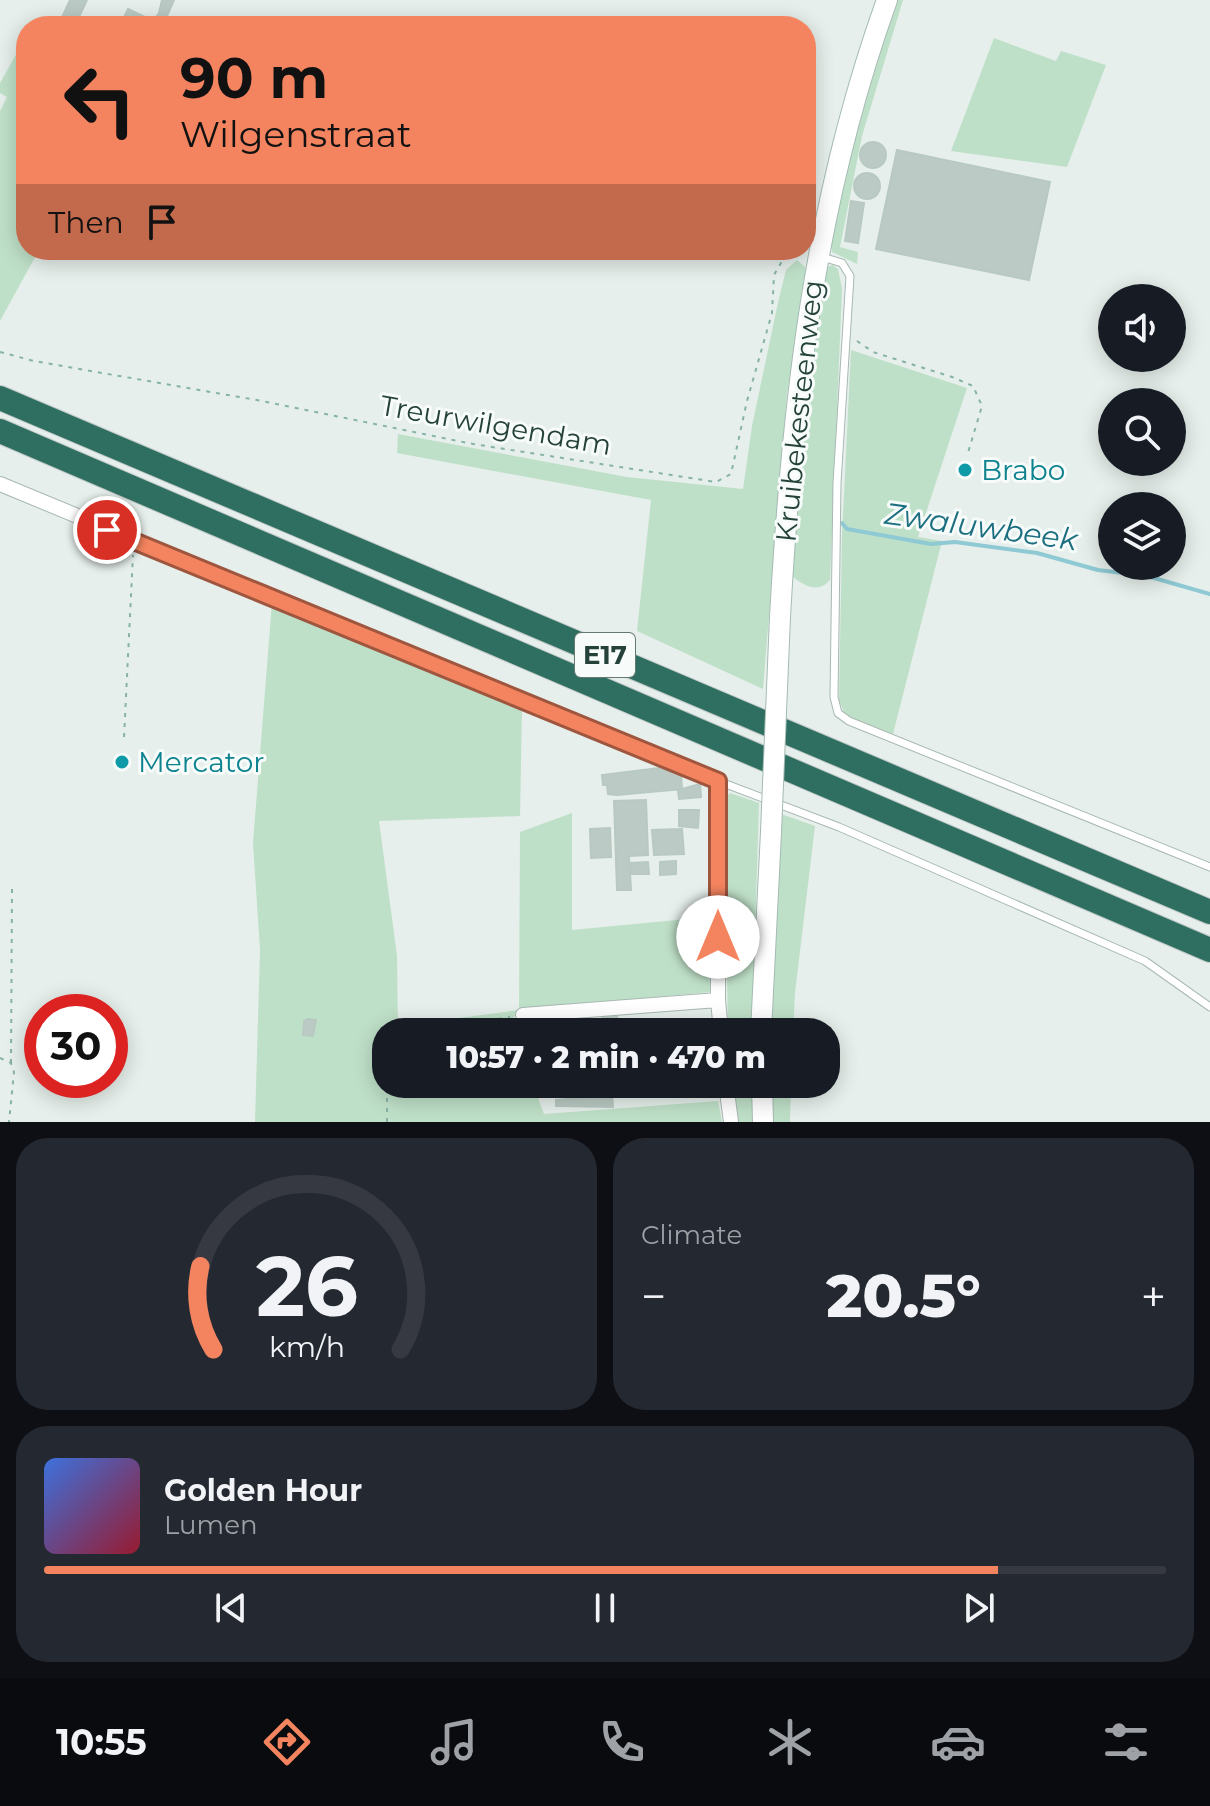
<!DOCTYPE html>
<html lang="en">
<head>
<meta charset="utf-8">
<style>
  body { margin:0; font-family:Montserrat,sans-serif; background:#242831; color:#f1f3f6; height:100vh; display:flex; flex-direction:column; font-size:30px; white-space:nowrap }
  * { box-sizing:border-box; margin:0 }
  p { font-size:26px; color:#9ea1a6 }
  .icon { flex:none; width:44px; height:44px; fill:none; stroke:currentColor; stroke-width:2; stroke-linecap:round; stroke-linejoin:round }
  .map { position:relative; height:1122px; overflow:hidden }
  .panel { display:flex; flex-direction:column; gap:16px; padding:16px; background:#0d0f14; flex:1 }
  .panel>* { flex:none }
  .guide { position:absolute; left:16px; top:16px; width:800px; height:244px; border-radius:32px; box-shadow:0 4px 20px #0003; background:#f4845f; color:#111; overflow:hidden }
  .tools { position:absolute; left:1098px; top:284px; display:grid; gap:16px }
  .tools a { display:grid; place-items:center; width:88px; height:88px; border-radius:50%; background:#171b24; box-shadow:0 4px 20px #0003; font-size:40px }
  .speed { position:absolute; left:24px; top:994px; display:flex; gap:16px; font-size:40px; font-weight:700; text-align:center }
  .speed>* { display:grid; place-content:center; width:104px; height:104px; border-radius:50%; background:#171b24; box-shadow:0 4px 20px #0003; line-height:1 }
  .speed .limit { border:12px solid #d22; background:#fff; color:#111 }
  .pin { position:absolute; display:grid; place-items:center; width:68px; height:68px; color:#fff; margin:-34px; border:4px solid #fff; border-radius:50%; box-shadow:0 2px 8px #0007 }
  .me { position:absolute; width:88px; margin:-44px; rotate:0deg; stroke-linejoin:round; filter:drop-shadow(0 0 6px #0008) }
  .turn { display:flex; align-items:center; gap:28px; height:168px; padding:0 32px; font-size:36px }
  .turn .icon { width:104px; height:104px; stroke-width:2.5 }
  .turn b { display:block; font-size:56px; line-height:68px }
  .then { display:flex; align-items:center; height:76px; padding:0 32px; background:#0003; gap:16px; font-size:30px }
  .big { font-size:60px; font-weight:800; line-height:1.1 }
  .panel .tile { flex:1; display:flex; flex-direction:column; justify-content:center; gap:12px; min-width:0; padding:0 28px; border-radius:32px; background:#242831 }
  .panel .dial { align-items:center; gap:0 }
  .dial svg { height:208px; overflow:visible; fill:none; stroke:#363941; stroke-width:7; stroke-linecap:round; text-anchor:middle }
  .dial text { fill:#f1f3f6; stroke:none }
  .song { display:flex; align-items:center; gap:24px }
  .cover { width:96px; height:96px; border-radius:12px; background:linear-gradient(135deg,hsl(220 70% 55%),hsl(350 70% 35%)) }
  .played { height:8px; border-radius:4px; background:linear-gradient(90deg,#f4845f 85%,#363941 85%) }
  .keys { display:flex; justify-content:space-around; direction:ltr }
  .heat { display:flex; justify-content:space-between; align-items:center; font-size:44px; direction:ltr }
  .panel .tiles { flex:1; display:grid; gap:16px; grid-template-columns:1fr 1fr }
  .tile:last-child { grid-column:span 2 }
  .trip { position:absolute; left:372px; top:1018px; width:468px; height:80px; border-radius:32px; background:#171b24; box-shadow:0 4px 20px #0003; font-weight:800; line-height:80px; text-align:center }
  .menu { display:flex; height:128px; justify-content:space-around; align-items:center; background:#090b0e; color:#9ea1a6 }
  .menu .icon { width:56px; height:56px }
  .menu .selected { color:#f4845f }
  .menu b { font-size:36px; color:#f1f3f6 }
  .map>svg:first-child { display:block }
  .green { fill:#bfe0c8 }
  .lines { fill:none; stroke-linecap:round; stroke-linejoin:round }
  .stream { stroke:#8ec9d4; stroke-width:4 }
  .building { fill:#bbcac4; stroke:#b8c9c2; stroke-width:2 }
  .lane-casing { stroke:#a8b8b2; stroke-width:9 }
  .street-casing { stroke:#a8b8b2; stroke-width:16 }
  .secondary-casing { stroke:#a4bbb3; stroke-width:22 }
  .highway-casing { stroke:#c2cac8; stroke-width:26 }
  .path { stroke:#86b3a5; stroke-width:2; stroke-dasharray:4 6; stroke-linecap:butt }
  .lane { stroke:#fff; stroke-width:7 }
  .street { stroke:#fff; stroke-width:14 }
  .secondary { stroke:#fff; stroke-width:20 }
  .highway { stroke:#2f6f62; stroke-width:24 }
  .secondary-bridge-casing { stroke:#a4bbb3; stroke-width:22; stroke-linecap:butt }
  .secondary-bridge { stroke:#fff; stroke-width:20 }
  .route-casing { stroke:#9f563e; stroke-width:20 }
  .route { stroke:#f4845f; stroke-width:14 }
  .culture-dot { fill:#0f9aa8; stroke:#f7fbf9; stroke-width:3 }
  .labels { text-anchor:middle; stroke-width:6; stroke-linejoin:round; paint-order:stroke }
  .shield { fill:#f7fbf9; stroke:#637a73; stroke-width:2 }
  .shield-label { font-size:26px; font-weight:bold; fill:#24423a }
  .street-label { font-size:28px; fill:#24423a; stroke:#f7fbf9 }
  .culture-label { font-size:28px; fill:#0d838f; stroke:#f7fbf9; text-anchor:start }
  .water-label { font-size:30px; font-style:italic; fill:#1c6f80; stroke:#f7fbf9 }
</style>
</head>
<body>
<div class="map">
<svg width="1210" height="1122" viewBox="0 0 1210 1122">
  <rect width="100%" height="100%" fill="#e6efeb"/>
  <path class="green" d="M896,0H903L862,136L840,247L858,252L857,264L832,252L830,232L870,75Z
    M994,38L1056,61L1061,51L1106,65L1067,167L951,151Z
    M18,51L26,55V250H39L0,321V111L7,97L0,93V83Z
    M797,260L805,267L806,274L787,393L763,689L637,631L651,500L397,453L398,434L627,477L743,489L752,426L779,298L786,270Z
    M833,265L838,269L842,289L830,580C818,594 804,586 792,576L807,375L824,268Z
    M851,350L967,388L918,537L942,541L893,734L846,716L839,701L842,535Z
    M272,602L522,708L520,816L379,821L397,956L398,1026L519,1010L520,832L572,813V930L708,917L710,992L519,1010L510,1022L514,1032H386V1084H533L544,1114L718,1101L722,1122H255L260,950L253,843Z
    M730,793L759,803L752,1032H728L724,799Z
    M781,814L815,826L795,993L793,1032H771Z
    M731,1084H754L756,1122H735Z
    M771,1084H791L790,1122H773Z"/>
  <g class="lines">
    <path class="stream" d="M842,523L847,529L931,544L955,542L1037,553L1098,570L1147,576L1210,594"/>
  </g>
  <path class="building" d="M70,0H87L76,23L82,26H58Z
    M162,0H174L164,23L153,26L151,24L159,13Z
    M128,9L145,17L141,26H120Z
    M860 155a13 13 0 1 1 26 0a13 13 0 1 1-26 0Z
    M897,150L1050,182L1029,280L876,249Z
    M854 186a13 13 0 1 1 26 0a13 13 0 1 1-26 0Z
    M851,201L864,203L858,243L845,241Z
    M667,767L681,773L682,789L617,795L608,794L607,785H603L602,775Z
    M700,784L701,797L679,799L678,790Z
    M646,800L648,855L629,856L631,890H617L614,801Z
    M679,810H699L698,828L679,826Z
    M610,828L611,857L591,858L590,829Z
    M682,829L684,854L654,855L652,830Z
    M676,861V874L660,875V862Z
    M648,862L649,874H631V863Z
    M617,1013L618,1032H603L602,1014Z
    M308,1019L316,1020L313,1036L303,1035L304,1021Z
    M612,1095L613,1107L556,1106V1100Z"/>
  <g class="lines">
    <g class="lane-casing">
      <path id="lane" d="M822,257L842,263L850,276L837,483L834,697L838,713L849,721L1210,867
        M718,781L839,827L1145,961L1210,1007"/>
    </g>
    <g class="street-casing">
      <path id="street" d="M0,484L718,781V1000L721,1032
        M523,1015L718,1000
        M726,1084L731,1122"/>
    </g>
    <g class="secondary-casing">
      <path id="secondary" d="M780,617C792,403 814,203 887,0
        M761,1032L771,832
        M762,1084L763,1122"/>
    </g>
    <g class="highway-casing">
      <path id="highway" d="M0,398L1210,912
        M0,431L1210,950"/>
    </g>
    <path class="path" d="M857,341L873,352L952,377L973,386L982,406L967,456
      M0,352L34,361L262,401L473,444L716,482L731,474L747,401L772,313L774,275L782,261L789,256L804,255
      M124,737L133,555
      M419,1032L510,1017
      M0,1058L11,1063L14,1072L9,1122
      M11,1063L12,889
      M387,1122V1084"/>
    <use href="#lane" class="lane"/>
    <use href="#street" class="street"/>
    <use href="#secondary" class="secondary"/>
    <use href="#highway" class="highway"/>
    <g class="secondary-bridge-casing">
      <path id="secondary-bridge" d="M771,832L780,617"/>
    </g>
    <use href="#secondary-bridge" class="secondary-bridge"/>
  </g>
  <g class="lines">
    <g class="route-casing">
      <path id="route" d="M107,530L718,781V937"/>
    </g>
    <use href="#route" class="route"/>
  </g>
  <g class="culture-dot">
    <circle cx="965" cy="470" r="8"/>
    <circle cx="122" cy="762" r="8"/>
  </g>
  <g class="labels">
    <rect class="shield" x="575" y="633" width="60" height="44" rx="6"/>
    <g class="shield-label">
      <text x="605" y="664">E17</text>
    </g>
    <g class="street-label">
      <text transform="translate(799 411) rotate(-84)" y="10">Kruibekesteenweg</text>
      <text transform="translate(496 425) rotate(10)" y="10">Treurwilgendam</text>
    </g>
    <g class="culture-label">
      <text x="981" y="480">Brabo</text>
      <text x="138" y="772">Mercator</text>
    </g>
    <g class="water-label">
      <text transform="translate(981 527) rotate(8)" y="10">Zwaluwbeek</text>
    </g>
  </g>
</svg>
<div class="tools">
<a><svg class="icon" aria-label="sound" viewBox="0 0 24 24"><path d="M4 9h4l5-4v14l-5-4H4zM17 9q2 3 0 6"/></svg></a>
<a><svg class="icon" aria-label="search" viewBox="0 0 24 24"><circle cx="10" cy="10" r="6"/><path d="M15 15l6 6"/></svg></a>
<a><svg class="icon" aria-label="layers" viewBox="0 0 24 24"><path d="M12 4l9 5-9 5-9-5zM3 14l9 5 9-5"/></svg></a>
</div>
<div class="speed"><div class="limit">30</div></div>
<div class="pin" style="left:107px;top:530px;background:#d93025"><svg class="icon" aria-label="arrive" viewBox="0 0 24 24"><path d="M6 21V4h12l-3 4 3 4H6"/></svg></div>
<svg class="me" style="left:718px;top:937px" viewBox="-20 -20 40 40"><circle r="19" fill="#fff"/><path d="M0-13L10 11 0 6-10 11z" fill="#f4845f"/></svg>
<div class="trip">10:57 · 2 min · 470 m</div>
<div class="guide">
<div class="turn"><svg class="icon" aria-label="left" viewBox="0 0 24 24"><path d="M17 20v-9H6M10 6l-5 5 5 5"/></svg><div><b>90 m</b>Wilgenstraat</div></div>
<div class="then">Then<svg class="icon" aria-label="arrive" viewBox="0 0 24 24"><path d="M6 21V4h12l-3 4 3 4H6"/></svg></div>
</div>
</div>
<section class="panel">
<div class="tiles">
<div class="tile dial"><svg viewBox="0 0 100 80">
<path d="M14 69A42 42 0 1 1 86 69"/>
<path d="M14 69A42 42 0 0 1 9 37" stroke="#f4845f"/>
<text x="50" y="56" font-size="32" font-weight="700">26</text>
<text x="50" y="72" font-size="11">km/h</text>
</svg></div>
<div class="tile"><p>Climate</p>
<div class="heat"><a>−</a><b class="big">20.5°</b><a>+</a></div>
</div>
<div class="tile">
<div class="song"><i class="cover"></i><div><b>Golden Hour</b><p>Lumen</p></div></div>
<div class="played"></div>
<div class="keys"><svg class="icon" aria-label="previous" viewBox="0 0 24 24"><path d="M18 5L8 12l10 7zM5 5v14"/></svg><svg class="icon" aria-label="pause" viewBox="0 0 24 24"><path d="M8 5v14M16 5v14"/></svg><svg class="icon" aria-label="next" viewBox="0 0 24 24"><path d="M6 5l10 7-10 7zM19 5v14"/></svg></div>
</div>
</div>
</section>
<nav class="menu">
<b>10:55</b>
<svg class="icon selected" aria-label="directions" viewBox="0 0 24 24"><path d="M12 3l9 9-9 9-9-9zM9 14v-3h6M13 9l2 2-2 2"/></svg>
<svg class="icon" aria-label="music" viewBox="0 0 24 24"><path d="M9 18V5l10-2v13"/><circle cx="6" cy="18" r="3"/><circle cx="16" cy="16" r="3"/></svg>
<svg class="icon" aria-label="phone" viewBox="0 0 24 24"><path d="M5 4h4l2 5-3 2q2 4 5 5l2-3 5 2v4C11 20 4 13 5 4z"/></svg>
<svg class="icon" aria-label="climate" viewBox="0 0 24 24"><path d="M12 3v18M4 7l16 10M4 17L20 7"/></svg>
<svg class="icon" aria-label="car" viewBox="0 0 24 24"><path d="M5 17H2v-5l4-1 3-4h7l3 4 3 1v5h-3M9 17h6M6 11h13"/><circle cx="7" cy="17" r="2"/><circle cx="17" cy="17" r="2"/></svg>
<svg class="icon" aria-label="filters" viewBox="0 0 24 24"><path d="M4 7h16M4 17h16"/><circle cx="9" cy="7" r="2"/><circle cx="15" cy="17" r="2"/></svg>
</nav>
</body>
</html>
